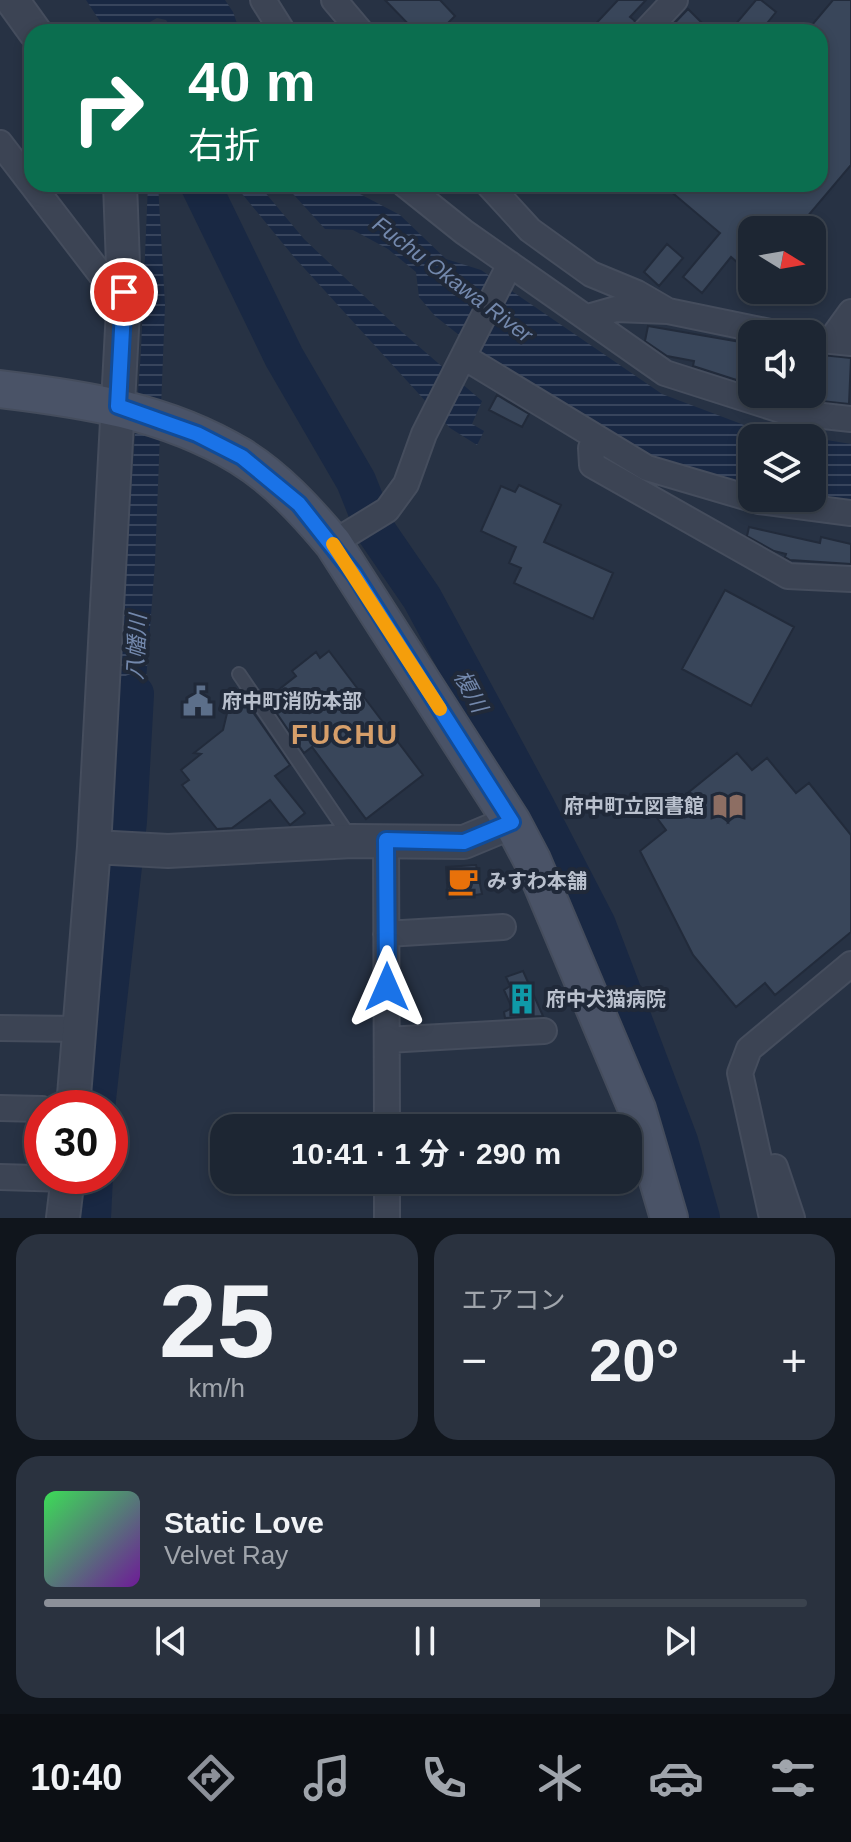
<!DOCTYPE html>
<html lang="ja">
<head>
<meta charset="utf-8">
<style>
  body { margin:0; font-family:Helvetica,"Noto Sans JP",sans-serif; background:#2a323f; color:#f1f3f6; height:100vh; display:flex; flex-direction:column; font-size:30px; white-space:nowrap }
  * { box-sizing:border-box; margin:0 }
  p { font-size:26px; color:#a0a5ac }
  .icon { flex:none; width:44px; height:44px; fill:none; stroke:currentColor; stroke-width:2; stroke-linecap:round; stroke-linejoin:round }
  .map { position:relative; height:1218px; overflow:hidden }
  .panel { display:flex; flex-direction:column; gap:16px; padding:16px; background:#10151c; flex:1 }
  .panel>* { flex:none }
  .banner { position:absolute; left:24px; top:24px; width:804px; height:168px; border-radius:24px; box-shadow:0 4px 12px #0003,0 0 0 2px #3b434e; background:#0b6e4f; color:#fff; overflow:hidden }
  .needle { width:52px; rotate:101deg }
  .controls { position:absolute; left:738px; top:216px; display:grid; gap:16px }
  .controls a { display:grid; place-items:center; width:88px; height:88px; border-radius:16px; background:#1d2633; box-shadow:0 4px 12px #0003,0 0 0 2px #3b434e; font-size:40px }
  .speed { position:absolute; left:24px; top:1090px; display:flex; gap:16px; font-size:40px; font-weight:700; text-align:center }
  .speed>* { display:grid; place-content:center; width:104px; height:104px; border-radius:50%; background:#1d2633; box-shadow:0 4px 12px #0003,0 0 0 2px #3b434e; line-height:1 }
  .speed .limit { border:12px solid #d22; background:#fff; color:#111 }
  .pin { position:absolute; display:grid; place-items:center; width:68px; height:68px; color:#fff; margin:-34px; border:4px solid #fff; border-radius:50%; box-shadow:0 2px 8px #0007 }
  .me { position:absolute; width:88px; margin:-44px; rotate:0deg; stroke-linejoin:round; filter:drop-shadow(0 0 6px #0008) }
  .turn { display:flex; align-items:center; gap:28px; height:168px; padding:0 32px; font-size:36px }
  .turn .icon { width:104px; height:104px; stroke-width:2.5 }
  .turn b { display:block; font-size:56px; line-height:68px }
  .big { font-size:60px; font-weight:700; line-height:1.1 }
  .panel .card { flex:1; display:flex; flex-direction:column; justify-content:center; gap:12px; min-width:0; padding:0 28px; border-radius:24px; background:#2a323f }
  .panel .dial { align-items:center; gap:0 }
  .dial b { font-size:104px; line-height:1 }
  .song { display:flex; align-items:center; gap:24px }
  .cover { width:96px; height:96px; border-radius:12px; background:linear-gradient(135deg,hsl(130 70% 55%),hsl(280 70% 35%)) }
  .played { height:8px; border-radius:4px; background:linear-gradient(90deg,#8c9099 65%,#3b434e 65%) }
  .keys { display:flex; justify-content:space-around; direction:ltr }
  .heat { display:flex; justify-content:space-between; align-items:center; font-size:44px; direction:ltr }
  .panel .tiles { flex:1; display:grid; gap:16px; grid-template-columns:1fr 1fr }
  .card:last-child { grid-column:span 2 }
  .trip { position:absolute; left:210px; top:1114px; width:432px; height:80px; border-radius:24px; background:#1d2633; box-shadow:0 4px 12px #0003,0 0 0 2px #3b434e; font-weight:700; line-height:80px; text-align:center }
  .tab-bar { display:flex; height:128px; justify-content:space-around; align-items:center; background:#0c0f14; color:#a0a5ac }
  .tab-bar .icon { width:56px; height:56px }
  .tab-bar .on { color:#8c9099 }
  .tab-bar b { font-size:36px; color:#f1f3f6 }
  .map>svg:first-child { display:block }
  .water { fill:url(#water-rules) }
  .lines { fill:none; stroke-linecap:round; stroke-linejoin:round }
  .river { stroke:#192843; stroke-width:40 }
  .building { fill:#39465a; stroke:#222b3b; stroke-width:2 }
  .service-casing { stroke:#454d5d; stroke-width:16 }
  .minor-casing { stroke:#454d5d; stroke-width:28 }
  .tertiary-casing { stroke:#454d5d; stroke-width:36 }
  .secondary-casing { stroke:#454d5d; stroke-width:40 }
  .service { stroke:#3c4454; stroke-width:12 }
  .minor { stroke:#3c4454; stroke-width:24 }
  .tertiary { stroke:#3c4454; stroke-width:32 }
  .secondary { stroke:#4a5367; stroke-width:36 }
  .route-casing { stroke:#114b97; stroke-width:20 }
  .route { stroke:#1a73e8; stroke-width:14 }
  .slow { stroke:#f59e0b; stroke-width:14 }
  .labels { text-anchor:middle; stroke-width:8; stroke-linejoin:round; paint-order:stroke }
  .poi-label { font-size:20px; font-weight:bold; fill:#b9c0cd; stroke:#202939; text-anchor:start }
  .water-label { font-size:22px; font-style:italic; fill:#7388ac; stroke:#202939 }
  .district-label { font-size:28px; font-weight:bold; letter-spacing:2px; fill:#d79f6a; stroke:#202939 }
</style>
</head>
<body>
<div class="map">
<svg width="851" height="1218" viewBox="0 0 851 1218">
  <defs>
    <pattern id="water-rules" width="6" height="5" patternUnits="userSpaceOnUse" patternTransform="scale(2)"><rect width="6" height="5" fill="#192843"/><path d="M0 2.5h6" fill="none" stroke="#38455d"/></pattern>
  </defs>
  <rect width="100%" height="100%" fill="#273244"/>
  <path class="water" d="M86,0H225L233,12L240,32H174L166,20L157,18L150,22V32H107Z
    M148,184H158L165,305L155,562L141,747L113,745L141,350Z
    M192,184H210L209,188L272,320L259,331Z
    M234,184H258L304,239L402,332L482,401L472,424L484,431L477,445L450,428L294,257Z
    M284,184H341L400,215L446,259L481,270L662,394L752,428L851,444V504L812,498V438H752V492L646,461L492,361L435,316L419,297L416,272L388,249L353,230L325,229Z"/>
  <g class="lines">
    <path class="river" d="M200,184L284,357L356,481L376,531L422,598L535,807L596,925L678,1141L700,1218
      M95,1108L127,821L134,694
      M91,1218L93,1176"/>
  </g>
  <path class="building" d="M385,0H440L455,16L439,32H416Z
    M618,0H646L630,17L635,21L630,32H588Z
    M756,0H761L776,12L760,32H729Z
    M833,0H851V165L796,230H752V275L731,257L702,293L683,277L720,233L662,184H820V32H806Z
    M688,9L711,32H666Z
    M667,244L683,258L659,286L644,272Z
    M648,326L752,344V385L693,366L694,361L667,356L645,341Z
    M812,354L851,358L849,404L812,400Z
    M497,395L529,414L522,427L489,410Z
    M519,485L561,505L544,542L613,573L593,619L514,583L521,568L509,563L516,547L481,531L501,486L515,492Z
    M749,527L820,543L821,537L851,544V564L790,560L785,557L786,554L774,551L747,536Z
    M725,590L794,627L751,706L682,669Z
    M329,651L423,775L366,819L312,747L304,753L267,699L296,676L292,671L316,652L320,658Z
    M241,695L290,765L275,776L305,813L290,825L270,800L232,828L217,829L182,785L189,780L181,770L201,754L194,753L223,730L229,705Z
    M737,753L752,770L767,758L796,793L809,783L851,835V932L775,995L765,983L736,1007L693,955L640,851L666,830L657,818Z
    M476,865L482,894L448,899L446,867Z
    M523,971L543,1016L505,1018L504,1012L512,1008L504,990L510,986L506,977Z"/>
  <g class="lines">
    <g class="service-casing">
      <path id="service" d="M239,674L350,837"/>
    </g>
    <g class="minor-casing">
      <path id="minor" d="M263,0L283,32
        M334,0L361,32
        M645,32L675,0
        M0,143L109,285L124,292
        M404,184L464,232L665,373L787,412L851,419
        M488,184L530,230L591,274L637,293L668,311
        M588,317L616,309L668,311L780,334
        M812,339L851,343
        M830,341L851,312
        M464,357L647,468L759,501L851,513
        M596,437L591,448L592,465L788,576L851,579
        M333,543L387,510L406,484L424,434L510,264
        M386,840L387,1128
        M386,934L503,927
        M0,1028L79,1029
        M387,1040L544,1031
        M0,1108L42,1109
        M775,1167L792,1218
        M0,1177L68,1179
        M387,1218V1180
        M772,1218L740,1073L749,1049L851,964"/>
    </g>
    <g class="tertiary-casing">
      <path id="tertiary" d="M12,0L35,32
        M94,847L168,851L352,841L464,842L512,822
        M73,1108L94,847L124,292L120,184
        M63,1218L68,1176"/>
    </g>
    <g class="secondary-casing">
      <path id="secondary" d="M0,389C84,399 165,411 240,456C276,478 306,511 333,543L512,822L532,860L637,1109L669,1218"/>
    </g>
    <use href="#service" class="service"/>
    <use href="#minor" class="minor"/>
    <use href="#tertiary" class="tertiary"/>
    <use href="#secondary" class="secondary"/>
  </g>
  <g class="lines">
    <g class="route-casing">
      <path id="route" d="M124,292L118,406L197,434L242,457L299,504L354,574L512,822L464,842L386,840L387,987"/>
    </g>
    <use href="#route" class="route"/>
    <path class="slow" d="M333,544L440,709"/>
  </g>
  <defs>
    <g id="civic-bare" transform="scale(2.4)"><path d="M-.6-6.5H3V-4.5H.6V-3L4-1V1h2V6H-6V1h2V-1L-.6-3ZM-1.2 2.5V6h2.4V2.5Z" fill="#5c6f8a" stroke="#202939" stroke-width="2.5" paint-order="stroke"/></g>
    <g id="library-bare" transform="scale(2.4)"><path d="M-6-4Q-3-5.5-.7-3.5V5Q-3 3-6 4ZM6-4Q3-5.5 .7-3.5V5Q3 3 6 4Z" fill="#8d6e63" stroke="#202939" stroke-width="2.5" paint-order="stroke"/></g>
    <g id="cafe-bare" transform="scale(2.4)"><path d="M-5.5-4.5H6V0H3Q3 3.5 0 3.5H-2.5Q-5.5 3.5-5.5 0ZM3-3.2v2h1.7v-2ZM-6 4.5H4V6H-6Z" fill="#e8710a" stroke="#202939" stroke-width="2.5" paint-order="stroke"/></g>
    <g id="building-bare" transform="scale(2.4)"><path d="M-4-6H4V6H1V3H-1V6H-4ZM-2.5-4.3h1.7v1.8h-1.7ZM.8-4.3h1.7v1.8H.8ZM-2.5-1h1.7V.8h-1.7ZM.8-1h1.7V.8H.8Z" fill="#0f9aa8" stroke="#202939" stroke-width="2.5" paint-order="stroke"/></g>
  </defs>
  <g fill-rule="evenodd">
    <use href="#civic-bare" x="198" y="701"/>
    <use href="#library-bare" x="728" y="806"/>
    <use href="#cafe-bare" x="463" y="881"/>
    <use href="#building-bare" x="522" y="999"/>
  </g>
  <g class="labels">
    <g class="poi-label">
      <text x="222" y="708">府中町消防本部</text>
      <text x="704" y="813" text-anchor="end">府中町立図書館</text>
      <text x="487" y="888">みすわ本舗</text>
      <text x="546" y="1006">府中犬猫病院</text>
    </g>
    <g class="water-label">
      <text transform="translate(453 279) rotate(37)" y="8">Fuchu Okawa River</text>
      <text transform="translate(136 647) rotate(-87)" y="8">八幡川</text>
      <text transform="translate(471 691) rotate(62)" y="8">榎川</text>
    </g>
    <g class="district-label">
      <text x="345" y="744">FUCHU</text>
    </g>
  </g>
</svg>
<div class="controls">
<a><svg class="needle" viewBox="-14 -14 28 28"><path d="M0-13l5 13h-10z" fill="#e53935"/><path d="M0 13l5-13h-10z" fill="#a0a5ac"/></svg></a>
<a><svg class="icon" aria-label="sound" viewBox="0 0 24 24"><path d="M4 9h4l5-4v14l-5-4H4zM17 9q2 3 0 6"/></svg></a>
<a><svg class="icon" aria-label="layers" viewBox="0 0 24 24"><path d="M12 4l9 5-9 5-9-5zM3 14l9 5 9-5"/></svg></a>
</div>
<div class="speed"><div class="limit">30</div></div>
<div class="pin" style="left:124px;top:292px;background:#d93025"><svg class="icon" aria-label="arrive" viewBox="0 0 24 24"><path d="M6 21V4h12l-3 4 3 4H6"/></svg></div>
<svg class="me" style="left:387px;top:987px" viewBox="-20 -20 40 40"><path d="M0-17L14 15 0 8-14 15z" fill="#1a73e8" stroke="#fff" stroke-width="4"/></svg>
<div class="trip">10:41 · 1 分 · 290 m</div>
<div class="banner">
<div class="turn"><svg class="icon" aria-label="right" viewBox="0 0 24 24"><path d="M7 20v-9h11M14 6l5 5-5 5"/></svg><div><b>40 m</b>右折</div></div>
</div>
</div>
<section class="panel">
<div class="tiles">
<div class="card dial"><b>25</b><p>km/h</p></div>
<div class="card"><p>エアコン</p>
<div class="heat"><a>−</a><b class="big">20°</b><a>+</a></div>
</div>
<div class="card">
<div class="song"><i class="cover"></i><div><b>Static Love</b><p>Velvet Ray</p></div></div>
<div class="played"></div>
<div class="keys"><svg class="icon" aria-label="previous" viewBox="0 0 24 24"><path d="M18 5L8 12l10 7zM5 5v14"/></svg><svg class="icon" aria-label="pause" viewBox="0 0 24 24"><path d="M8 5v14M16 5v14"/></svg><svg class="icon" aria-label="next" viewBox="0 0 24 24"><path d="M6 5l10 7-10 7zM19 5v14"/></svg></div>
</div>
</div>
</section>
<nav class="tab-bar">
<b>10:40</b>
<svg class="icon on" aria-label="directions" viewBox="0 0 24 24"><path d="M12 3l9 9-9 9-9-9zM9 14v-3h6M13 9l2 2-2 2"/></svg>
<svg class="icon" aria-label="music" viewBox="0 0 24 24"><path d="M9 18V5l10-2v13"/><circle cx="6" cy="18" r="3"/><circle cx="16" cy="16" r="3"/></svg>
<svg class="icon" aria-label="phone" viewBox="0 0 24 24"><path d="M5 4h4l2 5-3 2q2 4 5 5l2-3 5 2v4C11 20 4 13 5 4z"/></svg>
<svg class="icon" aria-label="climate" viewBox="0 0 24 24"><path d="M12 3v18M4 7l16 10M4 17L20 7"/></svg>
<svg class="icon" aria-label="car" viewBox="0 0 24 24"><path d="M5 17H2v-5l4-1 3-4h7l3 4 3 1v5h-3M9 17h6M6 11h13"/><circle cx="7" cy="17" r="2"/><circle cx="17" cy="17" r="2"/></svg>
<svg class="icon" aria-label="filters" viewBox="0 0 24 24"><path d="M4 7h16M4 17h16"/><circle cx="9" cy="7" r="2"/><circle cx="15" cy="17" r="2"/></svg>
</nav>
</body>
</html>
